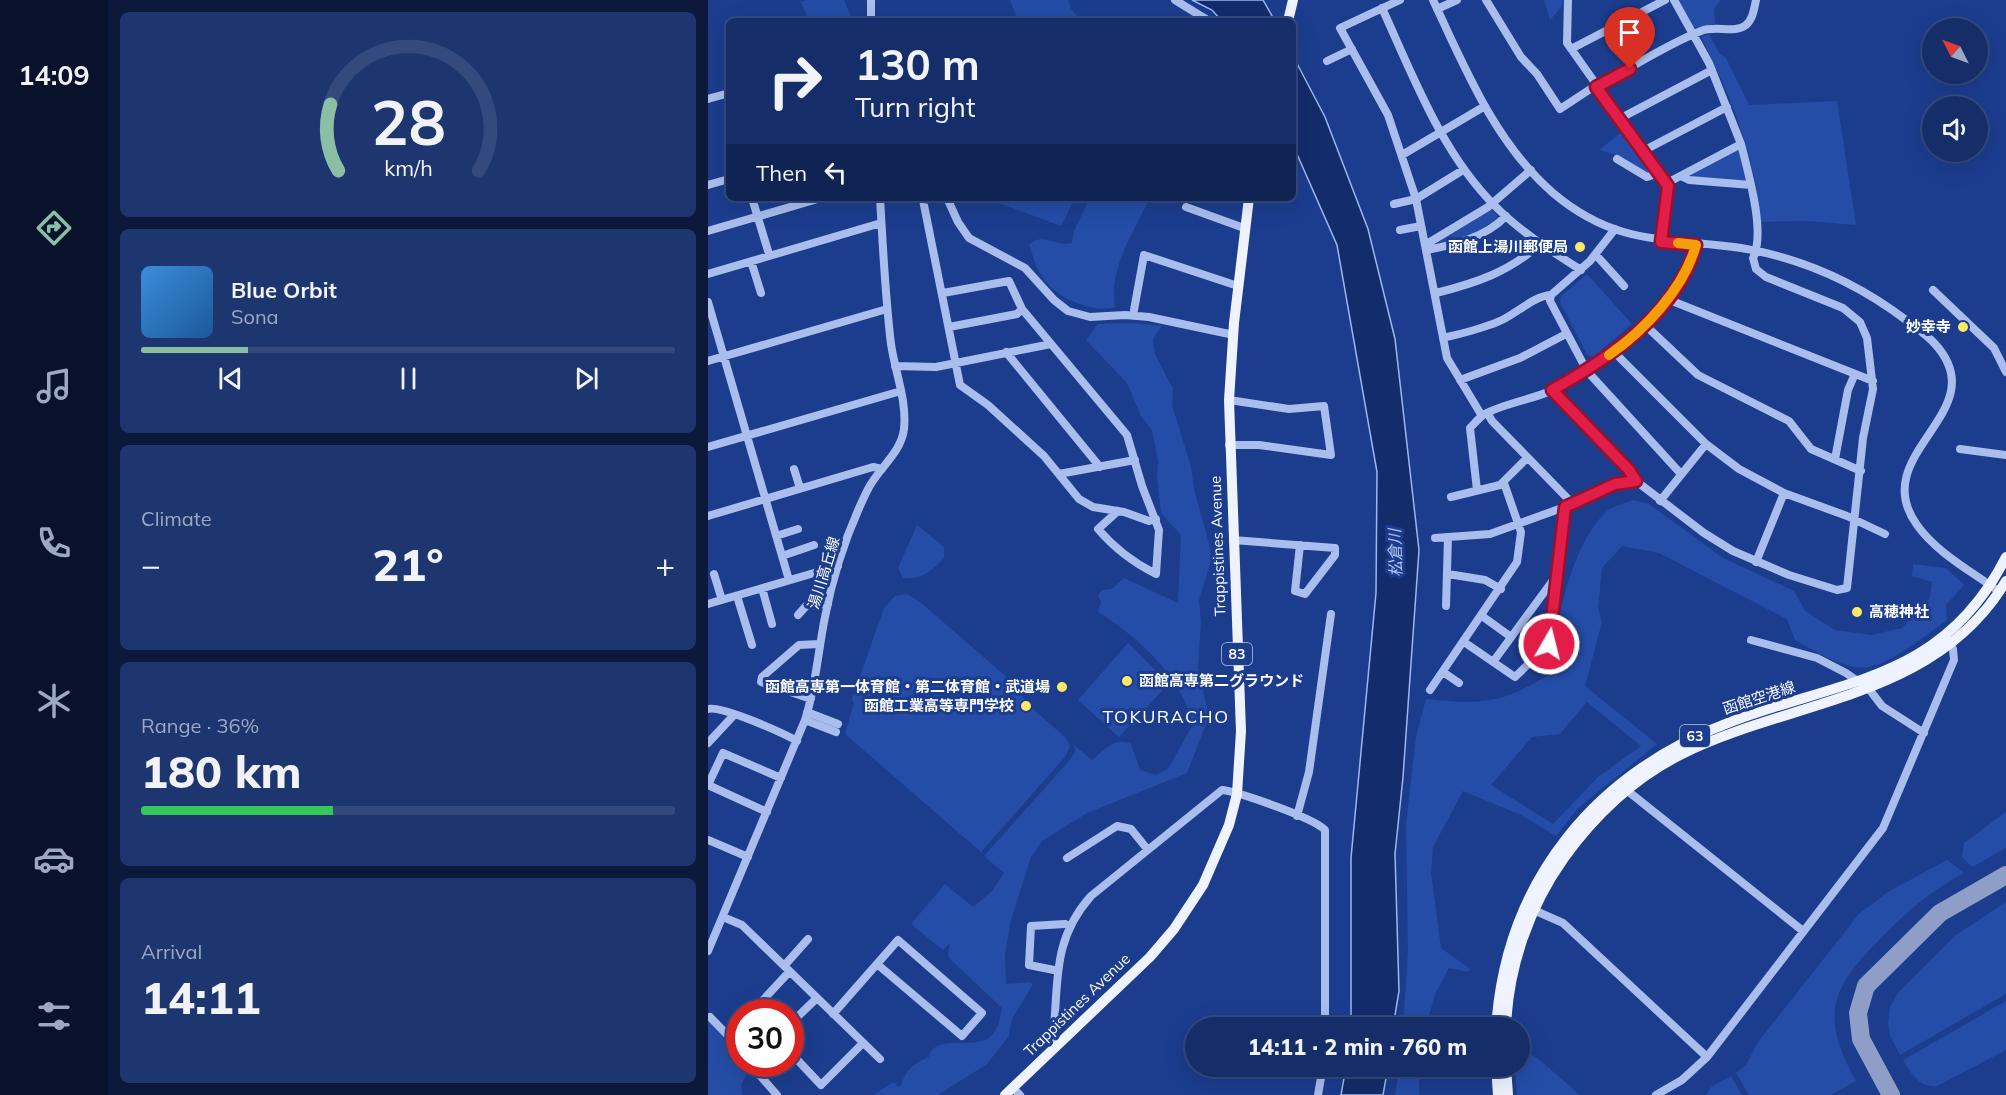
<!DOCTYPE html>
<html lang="en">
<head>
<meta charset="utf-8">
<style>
  body { margin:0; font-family:Mulish,"Noto Sans JP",sans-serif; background:#1e3670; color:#f1f3f6; height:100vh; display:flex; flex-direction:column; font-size:22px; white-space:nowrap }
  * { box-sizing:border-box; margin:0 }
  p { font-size:20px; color:#9da8c1 }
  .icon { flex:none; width:33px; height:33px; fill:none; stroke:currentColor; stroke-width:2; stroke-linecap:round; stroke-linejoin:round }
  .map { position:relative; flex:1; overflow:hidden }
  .details { display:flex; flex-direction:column; gap:12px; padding:12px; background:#0c193a; width:600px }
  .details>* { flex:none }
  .guide { position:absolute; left:18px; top:18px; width:570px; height:183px; border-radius:9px; box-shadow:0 6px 24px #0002,0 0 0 2px #344a7e; background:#152e6a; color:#f1f3f6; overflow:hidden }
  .needle { width:39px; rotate:312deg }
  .buttons { position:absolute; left:1214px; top:18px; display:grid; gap:12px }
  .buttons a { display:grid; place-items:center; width:66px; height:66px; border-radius:50%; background:#152e6a; box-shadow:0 6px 24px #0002,0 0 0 2px #344a7e; font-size:30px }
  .speed { position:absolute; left:18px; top:999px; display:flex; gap:12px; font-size:30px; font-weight:700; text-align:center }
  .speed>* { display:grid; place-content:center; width:78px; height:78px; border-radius:50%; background:#152e6a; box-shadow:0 6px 24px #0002,0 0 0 2px #344a7e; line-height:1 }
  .speed .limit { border:9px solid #d22; background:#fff; color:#111 }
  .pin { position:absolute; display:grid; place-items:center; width:51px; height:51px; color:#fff; margin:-62px -26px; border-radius:50% 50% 50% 0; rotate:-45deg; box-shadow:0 0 6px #0007 }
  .pin .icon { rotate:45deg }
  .me { position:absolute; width:66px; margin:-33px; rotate:8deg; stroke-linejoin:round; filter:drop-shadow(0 0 4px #0008) }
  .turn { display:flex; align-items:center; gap:21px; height:126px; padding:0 30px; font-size:27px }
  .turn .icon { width:78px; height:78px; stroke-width:2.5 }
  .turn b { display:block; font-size:42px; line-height:51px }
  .then { display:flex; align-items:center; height:57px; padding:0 30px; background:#0003; gap:12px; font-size:22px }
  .big { font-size:45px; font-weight:800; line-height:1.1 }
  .details .widget { flex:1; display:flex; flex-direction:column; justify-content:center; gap:9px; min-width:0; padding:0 21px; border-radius:9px; background:#1e3670 }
  .details .dial { align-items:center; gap:0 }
  .dial svg { height:156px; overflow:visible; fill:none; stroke:#344a7e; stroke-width:7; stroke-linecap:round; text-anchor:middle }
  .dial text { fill:#f1f3f6; stroke:none }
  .song { display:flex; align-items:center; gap:18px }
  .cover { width:72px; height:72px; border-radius:9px; background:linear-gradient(135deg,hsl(210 70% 55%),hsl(210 70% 35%)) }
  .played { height:6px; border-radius:3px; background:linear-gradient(90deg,#8abfa5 20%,#344a7e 20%) }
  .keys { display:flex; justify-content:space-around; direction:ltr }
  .heat { display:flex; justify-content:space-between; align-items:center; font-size:33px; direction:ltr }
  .charge { height:9px; border-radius:4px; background:linear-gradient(90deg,#34c759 36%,#344a7e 0) }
  .trip { position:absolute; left:477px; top:1017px; width:345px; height:60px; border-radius:30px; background:#152e6a; box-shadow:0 6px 24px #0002,0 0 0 2px #344a7e; font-weight:800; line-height:60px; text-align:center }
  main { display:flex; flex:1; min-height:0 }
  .tab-bar { display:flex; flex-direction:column; width:108px; justify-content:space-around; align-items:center; background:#08122a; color:#9da8c1 }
  .tab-bar .icon { width:42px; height:42px }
  .tab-bar .current { color:#8abfa5 }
  .tab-bar b { font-size:27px; color:#f1f3f6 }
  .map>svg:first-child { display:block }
  .green { fill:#254da7; fill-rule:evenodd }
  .water { fill:#132c6c; stroke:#9cb7ef; stroke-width:1.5 }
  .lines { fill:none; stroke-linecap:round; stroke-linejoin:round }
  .taxiway { stroke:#8e9ec6; stroke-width:18 }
  .minor { stroke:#a9beed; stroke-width:8 }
  .major { stroke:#eff3ff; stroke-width:10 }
  .route-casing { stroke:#92132f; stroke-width:15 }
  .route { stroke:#e11d48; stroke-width:10 }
  .slow { stroke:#f59e0b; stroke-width:10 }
  .poi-dot { fill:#fee866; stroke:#1c3d8e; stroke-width:2 }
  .labels { text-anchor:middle; stroke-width:6; stroke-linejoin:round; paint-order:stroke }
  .shield { fill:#1c3d8e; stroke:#bbc5dd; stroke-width:1.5 }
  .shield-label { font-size:14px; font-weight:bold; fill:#fff }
  .poi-label { font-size:15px; font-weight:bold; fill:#fff; stroke:#1c3d8e; text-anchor:end }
  .street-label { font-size:15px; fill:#fff; stroke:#1c3d8e }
  .water-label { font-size:16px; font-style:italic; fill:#b5c9f4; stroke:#1c3d8e }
  .quarter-label { font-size:18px; letter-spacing:1.5px; fill:#fff; stroke:#1c3d8e }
</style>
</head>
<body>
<main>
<nav class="tab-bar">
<b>14:09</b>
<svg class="icon current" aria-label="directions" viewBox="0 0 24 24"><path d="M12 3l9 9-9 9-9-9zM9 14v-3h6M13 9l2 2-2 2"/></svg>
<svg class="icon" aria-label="music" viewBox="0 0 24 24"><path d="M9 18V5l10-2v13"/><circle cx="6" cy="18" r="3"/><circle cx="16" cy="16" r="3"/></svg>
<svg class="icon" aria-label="phone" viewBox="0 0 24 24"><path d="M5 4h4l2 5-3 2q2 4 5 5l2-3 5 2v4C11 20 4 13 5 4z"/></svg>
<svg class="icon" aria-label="climate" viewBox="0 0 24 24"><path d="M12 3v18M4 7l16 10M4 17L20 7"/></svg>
<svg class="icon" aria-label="car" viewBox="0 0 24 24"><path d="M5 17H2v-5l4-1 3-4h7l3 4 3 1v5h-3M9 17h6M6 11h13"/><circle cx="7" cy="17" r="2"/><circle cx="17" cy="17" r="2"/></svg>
<svg class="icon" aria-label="filters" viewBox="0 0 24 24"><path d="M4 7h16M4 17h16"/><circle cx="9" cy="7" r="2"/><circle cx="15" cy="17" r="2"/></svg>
</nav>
<section class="details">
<div class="widget dial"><svg viewBox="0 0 100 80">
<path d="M14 69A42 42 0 1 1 86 69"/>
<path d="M14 69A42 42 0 0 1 10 35" stroke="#8abfa5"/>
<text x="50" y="56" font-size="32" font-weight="700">28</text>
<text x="50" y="72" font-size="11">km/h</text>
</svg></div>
<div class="widget">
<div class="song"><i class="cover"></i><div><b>Blue Orbit</b><p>Sona</p></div></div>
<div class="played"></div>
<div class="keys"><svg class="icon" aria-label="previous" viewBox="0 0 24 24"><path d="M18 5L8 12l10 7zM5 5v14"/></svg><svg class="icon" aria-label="pause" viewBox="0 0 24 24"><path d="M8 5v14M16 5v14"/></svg><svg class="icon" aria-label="next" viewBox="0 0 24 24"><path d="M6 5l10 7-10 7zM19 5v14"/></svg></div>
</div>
<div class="widget"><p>Climate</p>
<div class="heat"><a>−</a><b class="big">21°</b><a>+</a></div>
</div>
<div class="widget"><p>Range · 36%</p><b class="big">180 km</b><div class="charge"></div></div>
<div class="widget"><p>Arrival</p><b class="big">14:11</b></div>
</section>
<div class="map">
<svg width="1298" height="1095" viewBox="0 0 1298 1095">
  <rect width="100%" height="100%" fill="#1c3d8e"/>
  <path class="green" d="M98,0H136L145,21H101L93,2Z
    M302,0H360L363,9L374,21H310Z
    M836,0H855L854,6L842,20Z
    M969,0H1013L1006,9L1007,24L985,28Z
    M1001,34L1011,53L1018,58L1041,105L1129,101L1148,225L1098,221L1051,222C1050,207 1050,191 1046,176C1036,128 1015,80 993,37Z
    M915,131L945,172L938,173L911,156L891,150Z
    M1030,149L1039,181L983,177L982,175Z
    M278,198H367L353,226Z
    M382,198H442C426,231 400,269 407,307C387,314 352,299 339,283C329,272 326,258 321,245C336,231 348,248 364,243L366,231Z
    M782,209L789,215V219C773,230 746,246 728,244Z
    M879,274L924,324L885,357L879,355L852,302L853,296Z
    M423,323L454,326L445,339L447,354L465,389L464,405L483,467L486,489L503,551V561L491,600L493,622L490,667L501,716L479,773L379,813L334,841L323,857L303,920L297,955L298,984L322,982L325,984L304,1019L301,1036L279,1064L230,1095H165L184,1083L187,1082L189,1087L193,1086C198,1069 205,1064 221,1057C226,1032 270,1052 284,1035C291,1028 292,1016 294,1008L243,960L240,955L242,943L235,950L203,924L237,884L265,907L284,891L296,873L276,856L360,762L367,752L366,745L384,760C396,750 407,736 423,744L432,770L448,775L460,769L484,726C480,682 427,634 390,612L393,602L390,595L394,590L404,589L416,578L470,603L473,535L453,513L449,476L450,461L444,430L433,416L419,383L378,340L390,324Z
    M924,500L941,504L1015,558L1086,591L1097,611L1127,630L1163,635L1194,628L1222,598L1224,582L1204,576L1205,564L1238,568L1256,585L1238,605L1239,620C1221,633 1182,664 1160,667C1138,671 1105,650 1087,640L1079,619L951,553L914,546L894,568L890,608L894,622L877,686L949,744L870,808L848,836L813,815L755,791L725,847L723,873L733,948L762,969L760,972L741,968L727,994L718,1027L695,1028L700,951L698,824L708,737L718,699C776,705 794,704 845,672C845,627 864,544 898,512C904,506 916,504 924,500ZM879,702L933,746L890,777L845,824L783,785L824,737L852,734Z
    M209,525L236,547V558C225,570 212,581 195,578L190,568Z
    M198,594L211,601L309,686L318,703L357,737L362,746L357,757L273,852L137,734L146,703L144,699L176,608L187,596Z
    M420,643L448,671L454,691L411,737L370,700Z
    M1298,812V848L1264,867L1254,857L1256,843Z
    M1239,860L1256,873C1222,892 1203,908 1176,935C1124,987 1110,1013 1148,1081L1123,1095H1041L1028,1073L1038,1065L1050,1042L1151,914L1180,892Z
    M1298,902V994L1192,1055L1182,1036L1180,1023L1182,1007L1189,994L1248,935Z
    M1298,1001V1050L1229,1086C1212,1088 1203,1074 1195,1060Z
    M0,1019L31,1052L32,1064L44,1065L33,1085L34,1095H0Z
    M812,1047L833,1061L872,1095H809L807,1067L812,1066Z
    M692,1067H711V1095H687Z
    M1023,1076L1034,1095H998L1003,1087Z"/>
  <path class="water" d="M484,0H555L567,21H514L504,10Z
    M585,56L617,117L660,229L687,339L711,550L695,777L687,854L691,991L685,1027H643V858L668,593L669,472L629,245L585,145Z
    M638,1067H680L675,1095H633Z"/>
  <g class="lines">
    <path class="taxiway" d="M1183,1095L1153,1039L1150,1013L1158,986L1232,913L1298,875"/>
    <path class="minor" d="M163,0V21
      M467,0L501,21
      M692,0L632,28L680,115L708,199L739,358L774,416
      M725,0C757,68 787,143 845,193C909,247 959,237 1033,248C1094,258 1149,283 1198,320C1208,328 1219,335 1227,344C1289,412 1157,453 1209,525C1227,551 1261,570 1286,588
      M778,0L813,57L829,74L852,109L887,86
      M860,0L859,43L960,186L953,242
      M674,8C705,76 734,154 788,207C813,232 843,251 873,270
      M729,9L749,0
      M863,49L957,0
      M619,61L644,49
      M887,87C922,69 957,45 993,31C1008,25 1027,34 1038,25C1045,19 1046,9 1048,0
      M0,99L21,93
      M911,119L1004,70
      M935,151L1019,107
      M694,155L777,106
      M909,159L939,177L951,173
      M973,176L981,180L1043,185
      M959,183L1033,144L1001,63L966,0
      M0,185L21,179
      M44,198L60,251
      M225,198L215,200L252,385L280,405L336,456L371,499L385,507L416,512L441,521L448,519
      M239,198L250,222L261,238L317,268L346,300L360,311L382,317L417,315L441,317L526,335
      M686,204L708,199L755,170
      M478,207L536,228
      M907,229L882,261L843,295L842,301L879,371L973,474
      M692,230L713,226
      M0,231L113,198
      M717,245L780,207L823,170
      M718,250C747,245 778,237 798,216
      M888,255L916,286
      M43,261L53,293
      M0,274L173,223
      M1225,290L1286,348L1298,372
      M235,293L301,281L314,309L419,435L434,486L451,530L448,574C424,562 407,549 390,529L410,511
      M728,293C768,283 801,272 832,244
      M959,299L1165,381
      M0,302L81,580
      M426,310L436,255L530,286
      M936,324L990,375L1081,421L1103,449L1153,471
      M241,327L309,314L314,309
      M735,338C755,333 775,329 794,320C809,313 826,296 843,295
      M298,352L392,467
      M906,352L998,444L1031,469L1076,493L1139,516L1177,534
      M0,361L179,309
      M187,366L228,367L343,344
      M752,380L812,358L858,334
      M844,390L914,462L928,481
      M780,414L784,421L865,504
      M521,445H551L623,455L616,406L581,409L521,400
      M0,447L193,391
      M1252,449L1298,455
      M1127,459L1140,390L1146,376
      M86,469L92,488
      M351,474L427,460
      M769,490L762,428C766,424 771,418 775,415C796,403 823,400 845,390C900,364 971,306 988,245
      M743,497L792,485L819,458
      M952,501L998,444
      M0,516L165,467L174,469
      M68,536L90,529
      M727,538L782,534L876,500L907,484L928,481L996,533L1025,551L1081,575L1129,590L1139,588L1155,438L1165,389L1159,338L1152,322L1135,308L1058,277L1048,269L1045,258C1058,233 1040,172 1033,144
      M525,540L627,548V555L597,594L587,591L592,545
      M74,556L106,545
      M1048,562L1076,493
      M6,574L14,600
      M740,574L777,580L793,589
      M54,588L64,624
      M29,596L44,645
      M0,604L130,566
      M738,606L740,537
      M90,615L98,606L120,604
      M774,616L803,637
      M1043,640L1109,658L1138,673L1161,689L1174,706L1216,733
      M756,642L807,677L841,644L851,572
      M785,662L851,572L857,507
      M735,672L751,683
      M722,690L809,562L813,532L796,483
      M103,699L53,682L54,677L91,645L111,644
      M0,709C13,705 75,733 89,741
      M99,712L130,724
      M97,720L128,732
      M0,743L26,715
      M0,785L15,753L73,778
      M0,785L59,812
      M916,788L1095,931
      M589,816L601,772L623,614
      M0,840L40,857
      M359,858L409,826L423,829L440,850
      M821,908L855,923L999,1057
      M15,917L34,925L172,1059
      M0,951L97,720C108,686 110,651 117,617C125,574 140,530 159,491C169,469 193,454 196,429C199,400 187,372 183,344C177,295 175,247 172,198
      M76,966L100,939
      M346,970L321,965L323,926L357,924
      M44,1012L81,972
      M125,1014L190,940L274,1013L254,1036L169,964
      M2,1017L32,1048
      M82,1024L109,998
      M347,1046L345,1038C351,983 343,941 383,896L514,790C531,792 606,818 617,830V1028
      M82,1052L113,1085L155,1043
      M48,1064L49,1072L69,1095
      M305,1088L312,1095
      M610,1095L615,1066
      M948,1095L974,1080L999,1057L1175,828L1246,660L1245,649"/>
    <path class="major" d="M580,21L585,0
      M788,1028C798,879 888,772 1025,721C1138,679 1236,679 1298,557
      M798,1028C800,968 821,907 856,858C887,815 926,778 974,754C1085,699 1228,699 1298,581
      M788,1066L790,1095
      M798,1066L800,1095
      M297,1095L442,957L466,929L495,885L521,825L529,794L533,731L521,400L526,323L541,198"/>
  </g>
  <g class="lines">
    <g class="route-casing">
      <path id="route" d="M841,644L857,507L907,484L928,481L921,470L844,390C902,358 970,312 988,245L953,242L960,186L888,87L922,69"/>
    </g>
    <use href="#route" class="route"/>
    <path class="slow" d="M901,355C937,330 976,288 988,245L970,243"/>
  </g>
  <g class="poi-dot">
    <circle cx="872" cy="247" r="6"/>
    <circle cx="1255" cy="327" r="6"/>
    <circle cx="1149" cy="612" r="6"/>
    <circle cx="419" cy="681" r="6"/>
    <circle cx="354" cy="687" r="6"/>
    <circle cx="318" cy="706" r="6"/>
  </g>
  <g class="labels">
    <g class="shield">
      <rect x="514" y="643" width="30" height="22" rx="4.5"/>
      <rect x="972" y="725" width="30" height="22" rx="4.5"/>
    </g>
    <g class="shield-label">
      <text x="529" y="659">83</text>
      <text x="987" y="741">63</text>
    </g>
    <g class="poi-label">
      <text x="860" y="252">函館上湯川郵便局</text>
      <text x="1243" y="332">妙幸寺</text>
      <text x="1161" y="617" text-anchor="start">高穂神社</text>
      <text x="431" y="686" text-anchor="start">函館高専第二グラウンド</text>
      <text x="342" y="692">函館高専第一体育館・第二体育館・武道場</text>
      <text x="306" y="711">函館工業高等専門学校</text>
    </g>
    <g class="street-label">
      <text transform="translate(510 546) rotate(-92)" y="5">Trappistines Avenue</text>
      <text transform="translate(116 573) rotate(-73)" y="5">湯川高丘線</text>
      <text transform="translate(1051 698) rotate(-18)" y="5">函館空港線</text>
      <text transform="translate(369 1005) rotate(-44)" y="5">Trappistines Avenue</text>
    </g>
    <g class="water-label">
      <text transform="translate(687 553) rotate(-92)" y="6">松倉川</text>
    </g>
    <g class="quarter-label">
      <text x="458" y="723">TOKURACHO</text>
    </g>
  </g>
</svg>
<div class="buttons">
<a><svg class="needle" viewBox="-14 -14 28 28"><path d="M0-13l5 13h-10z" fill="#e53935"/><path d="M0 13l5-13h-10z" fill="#9da8c1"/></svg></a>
<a><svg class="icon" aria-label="sound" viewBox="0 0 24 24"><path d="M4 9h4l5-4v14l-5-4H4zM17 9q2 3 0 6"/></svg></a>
</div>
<div class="speed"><div class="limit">30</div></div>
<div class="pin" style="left:922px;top:69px;background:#d93025"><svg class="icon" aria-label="arrive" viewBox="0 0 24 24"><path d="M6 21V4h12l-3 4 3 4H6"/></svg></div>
<svg class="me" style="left:841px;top:644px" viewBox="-20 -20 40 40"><circle r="17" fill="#e11d48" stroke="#fff" stroke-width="3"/><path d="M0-11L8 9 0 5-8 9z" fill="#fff"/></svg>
<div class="trip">14:11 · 2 min · 760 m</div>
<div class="guide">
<div class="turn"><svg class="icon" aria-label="right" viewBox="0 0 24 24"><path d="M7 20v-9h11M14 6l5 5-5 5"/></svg><div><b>130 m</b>Turn right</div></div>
<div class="then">Then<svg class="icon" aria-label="left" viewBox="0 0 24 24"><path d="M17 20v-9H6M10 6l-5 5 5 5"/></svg></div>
</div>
</div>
</main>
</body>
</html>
